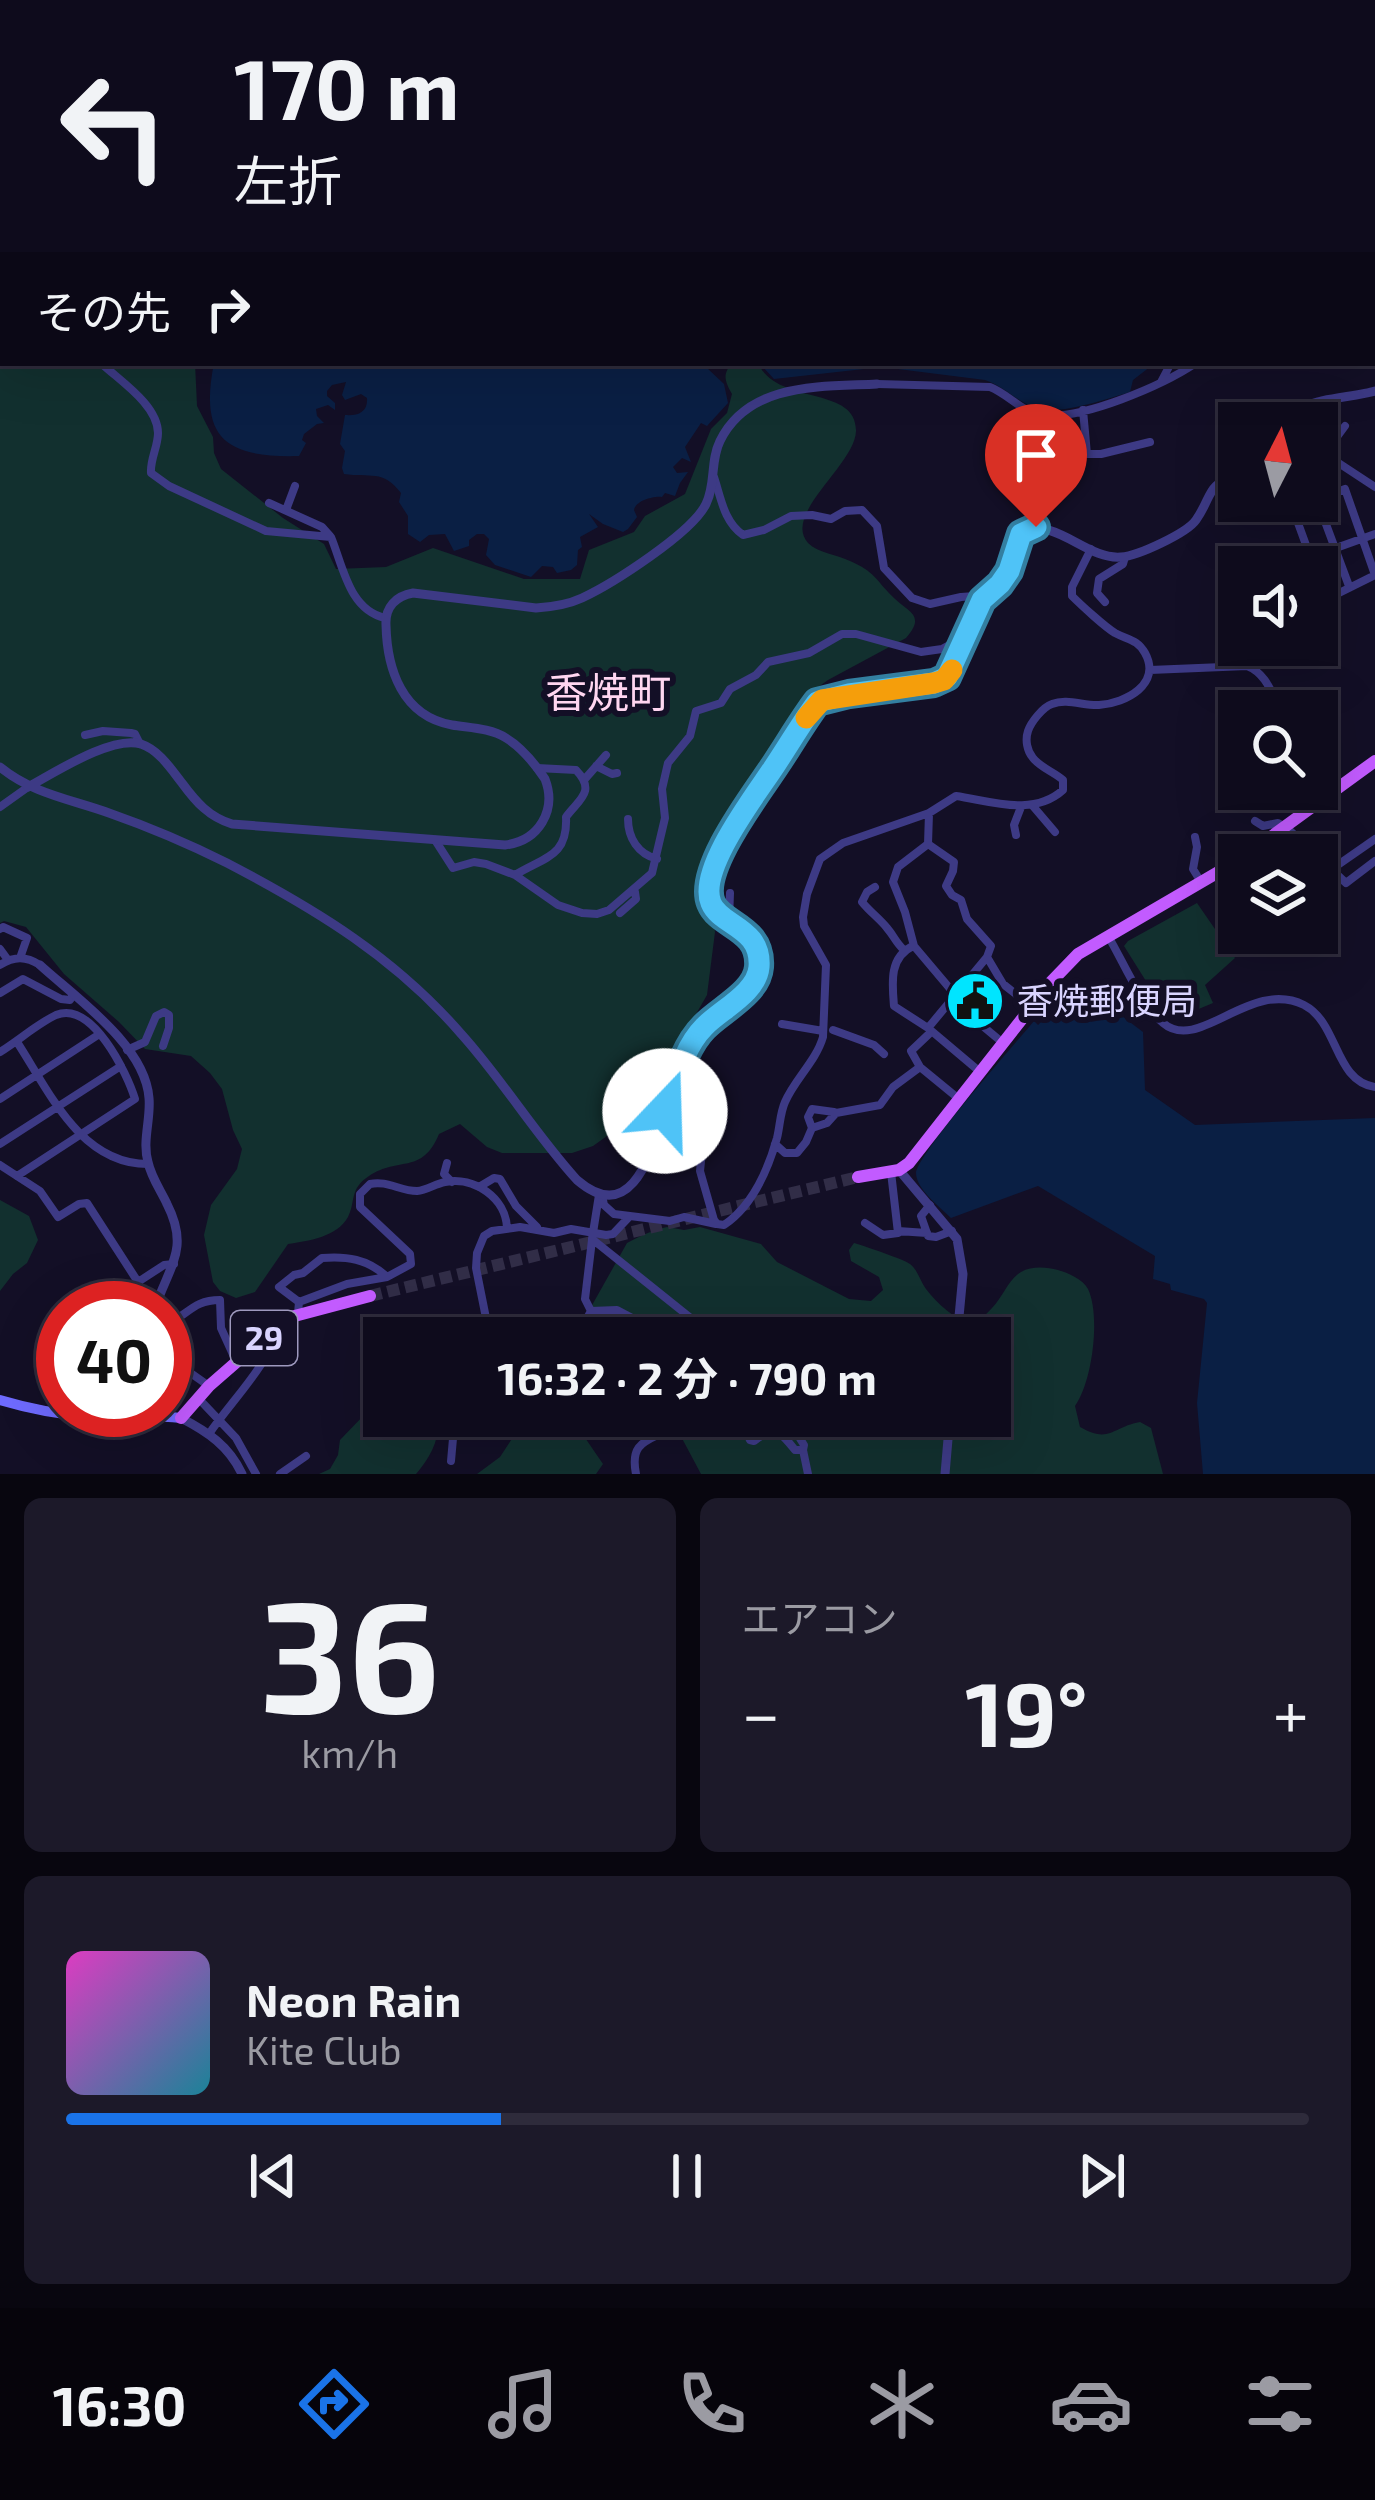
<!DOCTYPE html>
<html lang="ja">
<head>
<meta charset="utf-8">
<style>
  body { margin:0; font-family:"Exo 2","Noto Sans JP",sans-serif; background:#1c1929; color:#f1f3f6; height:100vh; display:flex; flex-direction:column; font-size:45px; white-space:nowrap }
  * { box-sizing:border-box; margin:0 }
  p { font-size:39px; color:#9b9ba3 }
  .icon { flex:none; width:66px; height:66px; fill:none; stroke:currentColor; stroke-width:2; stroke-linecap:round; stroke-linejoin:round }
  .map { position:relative; height:1474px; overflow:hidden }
  .side { display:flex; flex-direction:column; gap:24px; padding:24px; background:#08060f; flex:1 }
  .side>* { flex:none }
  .guide { position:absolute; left:0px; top:0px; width:1377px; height:366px; box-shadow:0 12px 48px #0002,0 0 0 3px #2e2b3b; background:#0e0b1c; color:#f1f3f6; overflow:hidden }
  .needle { width:78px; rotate:6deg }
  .tools { position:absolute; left:1218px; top:402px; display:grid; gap:24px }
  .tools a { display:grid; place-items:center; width:120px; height:120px; border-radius:0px; background:#0e0b1c; box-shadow:0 12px 48px #0002,0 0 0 3px #2e2b3b; font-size:60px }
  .speed { position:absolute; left:36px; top:1281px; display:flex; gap:24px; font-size:60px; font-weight:700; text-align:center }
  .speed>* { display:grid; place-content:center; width:156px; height:156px; border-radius:50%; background:#0e0b1c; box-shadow:0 12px 48px #0002,0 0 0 3px #2e2b3b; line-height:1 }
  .speed .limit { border:18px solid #d22; background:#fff; color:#111 }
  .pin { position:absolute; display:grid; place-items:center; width:102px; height:102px; color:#fff; margin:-123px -51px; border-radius:50% 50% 50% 0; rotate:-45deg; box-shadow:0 0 12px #0007 }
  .pin .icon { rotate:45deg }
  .me { position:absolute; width:132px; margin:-66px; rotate:21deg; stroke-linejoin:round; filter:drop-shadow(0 0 9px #0008) }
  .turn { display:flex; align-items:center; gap:42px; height:252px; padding:0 36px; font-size:54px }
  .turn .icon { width:156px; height:156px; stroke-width:2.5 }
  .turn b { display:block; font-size:84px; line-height:102px }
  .then { display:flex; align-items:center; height:114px; padding:0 36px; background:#0003; gap:24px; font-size:45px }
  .big { font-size:90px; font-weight:700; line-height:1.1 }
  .side .card { flex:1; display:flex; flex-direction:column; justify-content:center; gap:18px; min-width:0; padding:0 42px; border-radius:18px; background:#1c1929 }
  .side .dial { align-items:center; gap:0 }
  .dial b { font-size:156px; line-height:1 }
  .song { display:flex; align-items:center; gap:36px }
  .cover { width:144px; height:144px; border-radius:18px; background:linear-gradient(135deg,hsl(310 70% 55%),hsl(190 70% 35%)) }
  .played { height:12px; border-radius:6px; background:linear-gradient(90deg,#1a73e8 35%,#2e2b3b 35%) }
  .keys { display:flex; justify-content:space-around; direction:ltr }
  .heat { display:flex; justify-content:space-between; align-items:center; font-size:66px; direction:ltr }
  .side .tiles { flex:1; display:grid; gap:24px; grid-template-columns:1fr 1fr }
  .card:last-child { grid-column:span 2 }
  .trip { position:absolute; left:363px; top:1317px; width:648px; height:120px; border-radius:0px; background:#0e0b1c; box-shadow:0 12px 48px #0002,0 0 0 3px #2e2b3b; font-weight:700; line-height:120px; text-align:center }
  .tabs { display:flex; height:192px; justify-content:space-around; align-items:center; background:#06040b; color:#9b9ba3 }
  .tabs .icon { width:84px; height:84px }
  .tabs .active { color:#1a73e8 }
  .tabs b { font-size:54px; color:#f1f3f6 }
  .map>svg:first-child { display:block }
  .green { fill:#12302f }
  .water { fill:#0a1f44 }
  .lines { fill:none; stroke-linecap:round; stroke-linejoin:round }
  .primary-tunnel { stroke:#312d47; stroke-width:12; stroke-dasharray:12 6; stroke-linecap:butt }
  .minor { stroke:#3d3a85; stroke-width:8 }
  .tertiary { stroke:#3d3a85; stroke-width:9 }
  .secondary { stroke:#6f6bff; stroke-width:10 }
  .primary { stroke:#c25bff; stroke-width:12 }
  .route-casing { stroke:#337fa1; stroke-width:30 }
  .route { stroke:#4fc3f7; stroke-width:21 }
  .slow { stroke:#f59e0b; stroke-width:21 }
  .labels { text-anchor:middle; stroke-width:12; stroke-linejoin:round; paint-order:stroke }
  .shield { fill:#130f26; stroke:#9e99be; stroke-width:3 }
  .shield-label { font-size:33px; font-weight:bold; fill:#d9d4ff }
  .poi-label { font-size:36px; fill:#d9d4ff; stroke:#130f26; text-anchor:start }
  .quarter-label { font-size:42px; fill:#ffd6f0; stroke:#130f26 }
</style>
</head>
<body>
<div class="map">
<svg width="1375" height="1474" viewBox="0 0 1375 1474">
  <rect width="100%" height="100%" fill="#130f26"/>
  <path class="green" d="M0,232L3,235V363H195L197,406L213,437L214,453L221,469L283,518L324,544L336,569L386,567L433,548L524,579H580L589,550L634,532L645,516L685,494L711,429L727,413L732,394C725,381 722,375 732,363H758C777,406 857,385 856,431C855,465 782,514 808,543C818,553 838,555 850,561C875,572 875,579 892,596C907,612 927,614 906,638L828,680L814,690L791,721L774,758L755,786L745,829L732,856L720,895L713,919L715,932L707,995L677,1047L660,1067L648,1092L629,1105L607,1136L593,1146L572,1153H502L487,1147L460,1124L439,1134C422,1175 399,1156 369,1176C349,1189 356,1201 348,1217C337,1237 308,1241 288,1244L255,1292L236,1298L220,1291L213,1282L204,1235L211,1205L237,1169L242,1149L233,1130L222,1089L210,1073L191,1056L145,1049L119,1022L64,974L26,927L4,921L0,923Z
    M1197,903L1235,958L1205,985L1213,1003L1177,1018L1166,1013L1124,946L1128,941Z
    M0,1200L29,1216L38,1240L27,1263L13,1274L0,1291Z
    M667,1227L684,1230L700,1227L761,1244L777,1262L849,1299L871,1301L883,1290L879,1277L851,1261L849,1250L854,1243C861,1245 906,1260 910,1264C918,1270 920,1281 926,1289C938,1305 954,1317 971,1327C978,1321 986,1315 992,1308C1003,1297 1008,1280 1021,1272C1032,1266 1046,1267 1058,1270C1068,1273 1083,1279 1088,1289C1101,1316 1092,1383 1075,1406L1080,1427C1110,1444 1112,1427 1140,1422L1151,1428L1163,1474H701L677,1429L674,1416H990V1338H583L582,1323L627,1243C640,1236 653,1230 667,1227Z
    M384,1362V1416H438C441,1438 430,1458 416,1474H319L330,1469L338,1455L340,1440L366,1413L375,1366Z
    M527,1416H602L598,1421L585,1419L579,1429L603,1464L596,1474H477L500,1457Z"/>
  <path class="water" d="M0,0H1327L1329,3H3V121L0,116Z
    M214,363H708L707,368L724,384L728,403L707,426L701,423L685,447L691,462L682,458L673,467L677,473L688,472L680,483L675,496L665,493L662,497C652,496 636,501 634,510L637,517L628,529L623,532L603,524L589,514L598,527L580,537L582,547L578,550L577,565L571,570L557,573L553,567L542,566L531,577L495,565L486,555L489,539L484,534H477L469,540V546L454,551L445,534L429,535L420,542L408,534V516L399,502L401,493C383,469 370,478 344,474L342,468L345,451L340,444L345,415C358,416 368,412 367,398L361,394L345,400L342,395L346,382L332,385L327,391V396L335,403V410L328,405L316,409L317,416L324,423L317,424L304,434L302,440L306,443L299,456C225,458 199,438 214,363Z
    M763,363H1155L1133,380L1130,392C1106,399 1059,416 1036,408C1017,402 1004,386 985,380L882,367L774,379L762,366Z
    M1094,995L1143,1032L1145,1090L1195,1125L1375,1118V1474H1203L1197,1403L1207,1303L1204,1299L1171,1290L1170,1284L1153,1279L1155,1256L1038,1186L951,1218C941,1208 916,1189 916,1173C918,1153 1015,1044 1034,1021L1038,1025L1044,1019L1047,1022L1078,1004L1079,1009L1086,1007V1002Z"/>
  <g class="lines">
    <path class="primary-tunnel" d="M370,1296L858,1177"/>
    <path class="minor" d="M1350,0L1351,3
      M1374,257L1375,259
      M1374,286L1375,285
      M0,334L3,335
      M1374,345L1375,344
      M1374,360H1375
      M101,363C120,381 158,405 158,433C158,447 150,459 151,473L169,486L266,531L331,537C343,566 349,610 385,618
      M1161,382L1171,363
      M877,384L990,387C1008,394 1022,412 1041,415C1081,421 1163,385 1196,363
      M1083,410L1087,454H1101L1150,442
      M1345,426L1331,445L1337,462L1375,487
      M1049,448L1087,454
      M714,477C721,498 724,522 743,535L764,530L791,516L812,515L831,519L845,511L862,510L877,526L884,568L912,598L930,604L961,597L988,595
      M1239,484L1236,486L1239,503
      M1317,500L1345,489L1375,575
      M1317,500L1349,586
      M269,503L322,527L330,536
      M286,510L295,486
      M1283,567L1375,534
      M1314,567L1294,512L1316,501
      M1317,576L1324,595H1335L1375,575
      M1105,602L1097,593L1099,579L1123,564L1125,557
      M1317,631L1324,626L1335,595
      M1150,670L1247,666C1266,673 1272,694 1281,711
      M1278,704L1299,711
      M1317,716L1326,719
      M85,735L103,731L131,733L135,734L140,744
      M596,766L612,774L617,773
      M584,780L606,755
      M1032,805L1055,832
      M0,807L28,787
      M929,813L928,844L898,867L893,882L905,912L914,946L979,1023L1003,1043
      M628,819C628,838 638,854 657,859
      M1255,821L1263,826L1278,823L1287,828L1346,883L1375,861
      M1016,835L1014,825L1021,807
      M1195,837L1197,847L1193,869L1201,882
      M435,840L453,868L474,862L486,864L515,875L558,905L582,913L597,914L609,910L652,873L665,818L662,789L668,763L690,736L696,711L721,703L730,689L756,675L768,662L809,653L842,634H856L921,652L942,649L966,636
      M928,844L954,862L953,871L946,886L952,895L961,900L967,919L991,946L987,957
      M1332,869L1375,839
      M515,875C544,857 568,857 566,817C578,800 597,792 576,770L537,768
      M875,887L867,892L862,902C870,912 880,919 887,928C894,936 896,943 904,950
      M620,913L636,899L635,892
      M729,920L730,893
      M0,929L3,927L27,938L20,958
      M1108,936C1123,961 1141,1005 1163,1023C1199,1054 1250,978 1304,1005C1339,1023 1334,1081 1375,1087
      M913,946C889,957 892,983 894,1006L928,1028L979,1071
      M0,949L8,960
      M0,965C14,956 26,956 40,965
      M0,993L23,979L61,999L70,1000L73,995
      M782,1024L823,1031
      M928,1028L987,957L1003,984L1031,1006
      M833,1030L874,1045L884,1054
      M17,1042C49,1091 80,1164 148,1164
      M127,1050L145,1042L156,1016L164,1012L169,1015V1028L163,1046
      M0,1052C18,1041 37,1024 56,1015C92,1000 127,1073 135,1099L17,1176
      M920,1067L911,1051L931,1032
      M0,1099L98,1035
      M812,1128L808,1117L812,1109L834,1112
      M0,1144L121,1066
      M775,1144L785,1153H797L806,1142L812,1128L827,1123L836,1113L880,1105L893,1087L920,1067L959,1099
      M655,1148L665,1136L676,1112L688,1107L700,1111L705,1123L700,1171L714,1220L717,1224L724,1225C752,1206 768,1170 777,1138C780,1126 780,1113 785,1102C795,1079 816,1061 823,1037L826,965L804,926L803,917L807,894L820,859L843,843L929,813L956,796C991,801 1033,817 1063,790V780C1054,772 1041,768 1033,758C1027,751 1025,740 1028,731C1031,722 1043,707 1052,704C1067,698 1084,706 1099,705C1126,703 1162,684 1145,653C1137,639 1128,640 1115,633C1105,627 1081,605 1072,596V587L1091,549
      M447,1163L444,1174L452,1182
      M0,1165L40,1191L58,1217L79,1204L87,1203L138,1282L148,1308
      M479,1187L494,1178L500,1179L516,1206L537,1227
      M599,1195L592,1239L692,1319L709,1338
      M602,1195L604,1205L614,1214L670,1221L684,1217L716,1224
      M930,1205L921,1216L928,1236L936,1237L952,1231
      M865,1223L883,1235L898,1233L891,1172
      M898,1231L927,1233
      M138,1282L164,1265L174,1264
      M299,1302L279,1287L294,1275L303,1273L322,1258C347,1256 367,1259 386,1276
      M591,1311L617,1310L634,1319
      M298,1313L299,1302L347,1284L387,1277L411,1264L410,1254L360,1207V1194L370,1184C387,1180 400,1191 417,1191C427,1190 435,1184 445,1182C474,1176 506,1198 507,1228
      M545,1320L551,1338
      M165,1325C188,1316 192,1300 220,1300L221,1328L236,1361
      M490,1338L476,1268L477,1253L484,1236L492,1231L520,1227L554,1233L571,1229L606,1235L613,1234L629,1217
      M580,1338L579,1333L591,1311L585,1299L592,1240
      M165,1355L209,1386
      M199,1399L236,1438L256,1474
      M694,1416L698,1424L708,1425L715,1416
      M739,1416L750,1440L754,1441C775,1425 780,1431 795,1450H803L804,1445L786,1416
      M209,1434C232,1400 269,1365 279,1326
      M803,1450L808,1474
      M451,1461L455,1416
      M280,1474L306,1456
      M636,1474C630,1444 644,1442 666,1431L669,1426L668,1416"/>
    <path class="tertiary" d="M1297,423C1300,415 1300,411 1307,406C1317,399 1359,396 1375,391
      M0,767C33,794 70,799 109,813C149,827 189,844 227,863C317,910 396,958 463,1036C504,1082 536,1135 577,1180C633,1228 652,1149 666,1109C674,1086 682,1062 693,1041C707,1017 756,996 759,967C763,918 699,929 712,878C723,835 750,803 774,767C788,747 800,726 814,706L822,700L835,696L921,685L947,677L977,609L1009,571L1016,544L1023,531C1057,518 1087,560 1121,557C1138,556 1187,533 1196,520C1214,494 1204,487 1239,473
      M28,787C54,773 112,735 141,744C159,750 171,769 182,783C196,802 209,817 232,824L505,845C539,841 557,810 545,779C535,764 521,747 506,738C490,728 470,728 452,725C402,716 387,669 386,625C385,607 396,596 413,593L536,608C552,607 567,605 582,598C612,584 692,533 706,504C716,484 710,461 720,441C749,382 821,387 877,384
      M40,965C76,998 145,1045 149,1098C151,1119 142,1141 148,1162C151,1177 161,1191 167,1204C190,1249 169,1266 155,1308
      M899,1170L957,1239L963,1274L957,1338
      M181,1418C208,1432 229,1446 242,1474
      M945,1474L950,1416"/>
    <path class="secondary" d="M0,1400C27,1408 56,1414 85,1416C117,1418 148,1414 181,1418"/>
    <path class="primary" d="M1246,855L1375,761
      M858,1177L899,1170L909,1163L1051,982L1078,954L1239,860
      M181,1418L209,1386L287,1318L370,1296"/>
  </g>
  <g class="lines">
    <g class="route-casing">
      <path id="route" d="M665,1111C675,1084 683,1048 704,1027C720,1010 757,993 759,967C762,927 720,926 711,903C697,869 758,792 776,764C790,743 802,722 817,702L849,694L934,683L947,677L982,600L1000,584L1009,571L1021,534L1036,527"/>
    </g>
    <use href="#route" class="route"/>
    <path class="slow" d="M806,718L822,700L934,683L944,680L952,670"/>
  </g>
  <defs>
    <g id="civic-disc" transform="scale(3)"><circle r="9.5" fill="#00e5ff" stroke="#130f26"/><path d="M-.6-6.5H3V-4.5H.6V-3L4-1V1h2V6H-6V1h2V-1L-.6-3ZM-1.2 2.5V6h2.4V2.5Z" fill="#111"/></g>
  </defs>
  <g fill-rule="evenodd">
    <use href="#civic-disc" x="975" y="1001"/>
  </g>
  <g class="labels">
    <rect class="shield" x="231" y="1311" width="66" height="54" rx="9"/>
    <g class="shield-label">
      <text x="264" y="1350">29</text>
    </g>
    <g class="poi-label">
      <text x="1017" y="1014">香焼郵便局</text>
    </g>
    <g class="quarter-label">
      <text x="608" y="708">香焼町</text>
    </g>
  </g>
</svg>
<div class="tools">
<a><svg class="needle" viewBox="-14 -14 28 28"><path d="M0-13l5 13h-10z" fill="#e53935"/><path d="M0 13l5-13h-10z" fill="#9b9ba3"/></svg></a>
<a><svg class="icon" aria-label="sound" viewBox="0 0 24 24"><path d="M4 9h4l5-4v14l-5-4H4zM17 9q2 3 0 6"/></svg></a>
<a><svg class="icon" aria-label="search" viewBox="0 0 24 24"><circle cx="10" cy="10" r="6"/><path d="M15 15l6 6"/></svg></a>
<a><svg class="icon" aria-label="layers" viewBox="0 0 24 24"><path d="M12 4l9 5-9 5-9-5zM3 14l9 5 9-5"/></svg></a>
</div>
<div class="speed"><div class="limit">40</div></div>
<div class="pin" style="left:1036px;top:527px;background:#d93025"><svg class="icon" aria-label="arrive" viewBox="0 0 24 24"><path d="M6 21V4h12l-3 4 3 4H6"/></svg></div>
<svg class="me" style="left:665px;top:1111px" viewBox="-20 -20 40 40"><circle r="19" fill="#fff"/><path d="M0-13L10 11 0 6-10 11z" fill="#4fc3f7"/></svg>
<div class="trip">16:32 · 2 分 · 790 m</div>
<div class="guide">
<div class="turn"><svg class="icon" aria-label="left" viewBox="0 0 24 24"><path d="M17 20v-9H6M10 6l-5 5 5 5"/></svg><div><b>170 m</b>左折</div></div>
<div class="then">その先<svg class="icon" aria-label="right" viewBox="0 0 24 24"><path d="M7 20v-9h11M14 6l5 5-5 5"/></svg></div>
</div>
</div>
<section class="side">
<div class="tiles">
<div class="card dial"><b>36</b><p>km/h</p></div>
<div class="card"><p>エアコン</p>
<div class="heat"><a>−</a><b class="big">19°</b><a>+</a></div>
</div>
<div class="card">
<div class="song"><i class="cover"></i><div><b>Neon Rain</b><p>Kite Club</p></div></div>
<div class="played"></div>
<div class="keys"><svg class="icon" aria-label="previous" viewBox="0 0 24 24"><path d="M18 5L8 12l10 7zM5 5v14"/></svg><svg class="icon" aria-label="pause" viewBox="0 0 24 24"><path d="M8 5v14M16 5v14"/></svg><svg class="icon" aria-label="next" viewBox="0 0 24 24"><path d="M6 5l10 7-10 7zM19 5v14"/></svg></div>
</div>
</div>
</section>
<nav class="tabs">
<b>16:30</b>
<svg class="icon active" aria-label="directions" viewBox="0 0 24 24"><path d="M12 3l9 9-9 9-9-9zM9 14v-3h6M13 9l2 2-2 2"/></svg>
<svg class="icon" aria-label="music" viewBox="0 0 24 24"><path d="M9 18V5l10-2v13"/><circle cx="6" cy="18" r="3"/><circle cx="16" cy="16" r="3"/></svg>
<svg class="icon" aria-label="phone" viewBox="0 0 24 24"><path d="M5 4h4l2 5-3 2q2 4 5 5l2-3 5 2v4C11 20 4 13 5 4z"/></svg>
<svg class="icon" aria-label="climate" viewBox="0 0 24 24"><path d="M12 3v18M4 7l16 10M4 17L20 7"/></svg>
<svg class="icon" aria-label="car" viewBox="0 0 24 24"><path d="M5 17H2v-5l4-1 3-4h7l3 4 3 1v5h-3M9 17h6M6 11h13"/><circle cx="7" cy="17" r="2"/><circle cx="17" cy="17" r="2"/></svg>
<svg class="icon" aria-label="filters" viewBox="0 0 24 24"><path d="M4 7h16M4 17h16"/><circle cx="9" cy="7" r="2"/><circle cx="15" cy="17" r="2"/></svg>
</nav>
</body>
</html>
